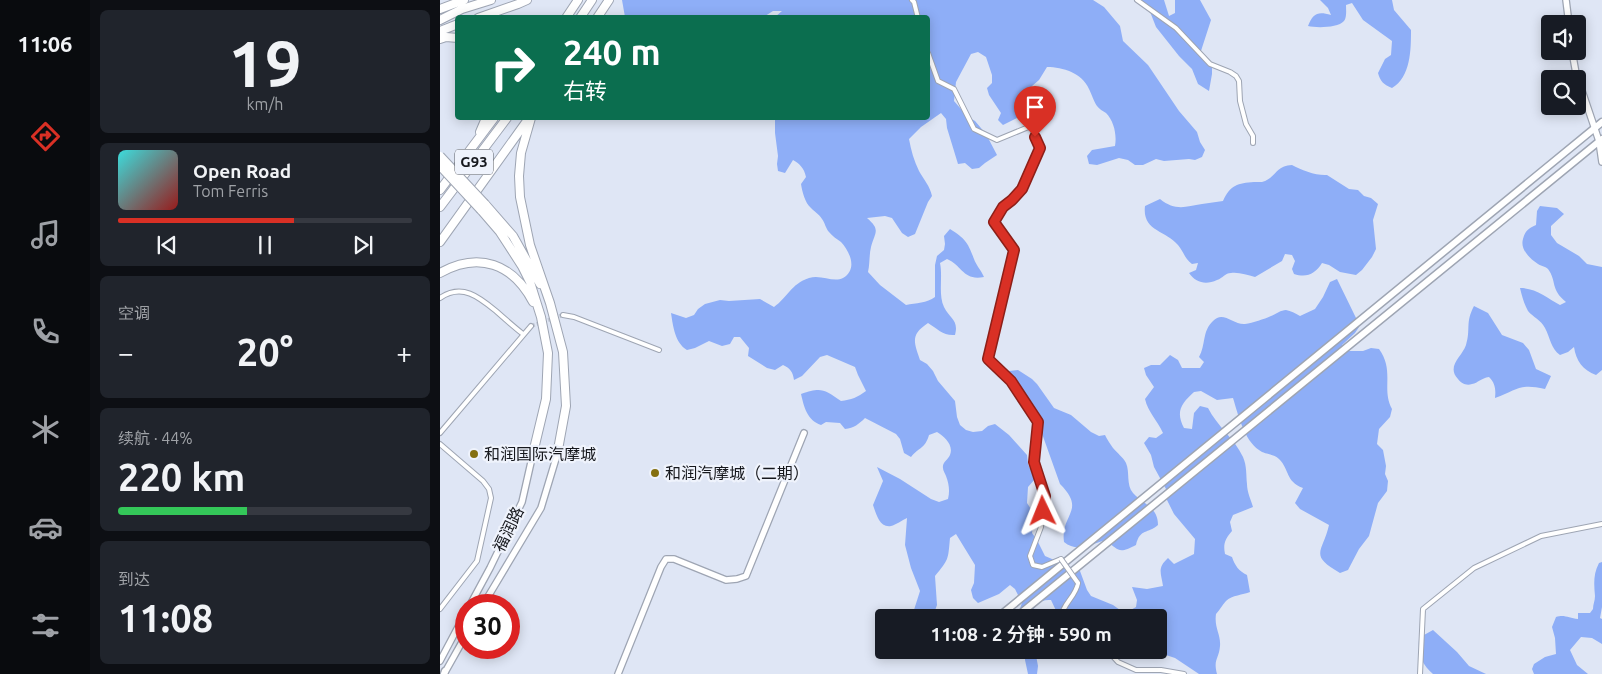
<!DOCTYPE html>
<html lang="zh">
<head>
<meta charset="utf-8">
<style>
  body { margin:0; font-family:Ubuntu,"Noto Sans SC",sans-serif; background:#20242c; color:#f1f3f6; height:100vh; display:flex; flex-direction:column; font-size:19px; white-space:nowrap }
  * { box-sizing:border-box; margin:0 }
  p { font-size:16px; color:#9ea1a6 }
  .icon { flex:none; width:28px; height:28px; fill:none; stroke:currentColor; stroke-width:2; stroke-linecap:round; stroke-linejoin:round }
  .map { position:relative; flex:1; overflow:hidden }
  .details { display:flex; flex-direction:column; gap:10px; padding:10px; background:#0d0f14; width:350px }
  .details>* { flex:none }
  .top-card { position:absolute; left:15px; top:15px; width:475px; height:105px; border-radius:5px; box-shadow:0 2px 12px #0003; background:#0b6e4f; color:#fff; overflow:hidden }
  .tools { position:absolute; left:1101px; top:15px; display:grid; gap:10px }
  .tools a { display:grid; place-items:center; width:45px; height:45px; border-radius:5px; background:#171b24; box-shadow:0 2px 12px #0003; font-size:25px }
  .speed { position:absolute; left:15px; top:594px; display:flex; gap:10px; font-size:25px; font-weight:700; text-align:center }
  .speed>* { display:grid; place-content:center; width:65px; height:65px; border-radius:50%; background:#171b24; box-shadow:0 2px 12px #0003; line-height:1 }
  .speed .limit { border:8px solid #d22; background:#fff; color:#111 }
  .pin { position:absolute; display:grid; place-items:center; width:42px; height:42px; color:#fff; margin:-51px -21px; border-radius:50% 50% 50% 0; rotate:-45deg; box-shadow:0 0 5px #0007 }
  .pin .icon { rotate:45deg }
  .me { position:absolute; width:55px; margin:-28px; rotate:358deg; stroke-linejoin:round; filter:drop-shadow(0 0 4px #0008) }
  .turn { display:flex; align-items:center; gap:18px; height:105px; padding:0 25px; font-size:22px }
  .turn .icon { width:65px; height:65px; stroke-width:2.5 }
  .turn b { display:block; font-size:35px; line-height:42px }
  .big { font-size:38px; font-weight:600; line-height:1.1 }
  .details .card { flex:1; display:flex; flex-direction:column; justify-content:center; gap:8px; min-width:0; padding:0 18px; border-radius:8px; background:#20242c }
  .details .dial { align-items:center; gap:0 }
  .dial b { font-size:65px; line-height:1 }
  .song { display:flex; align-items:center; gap:15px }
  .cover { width:60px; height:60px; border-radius:8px; background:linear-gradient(135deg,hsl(180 70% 55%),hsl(0 70% 35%)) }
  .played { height:5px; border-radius:2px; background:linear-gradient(90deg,#d93025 60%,#363941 60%) }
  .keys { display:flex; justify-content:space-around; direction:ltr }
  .heat { display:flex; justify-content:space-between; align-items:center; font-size:28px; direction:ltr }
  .charge { height:8px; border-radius:4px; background:linear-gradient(90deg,#34c759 44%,#363941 0) }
  .trip { position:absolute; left:435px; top:609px; width:292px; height:50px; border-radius:5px; background:#171b24; box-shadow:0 2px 12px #0003; font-weight:600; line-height:50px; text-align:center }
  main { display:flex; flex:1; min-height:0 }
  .tab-bar { display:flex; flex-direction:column; width:90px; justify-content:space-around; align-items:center; background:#090b0e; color:#9ea1a6 }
  .tab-bar .icon { width:35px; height:35px }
  .tab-bar .selected { color:#d93025 }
  .tab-bar b { font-size:22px; color:#f1f3f6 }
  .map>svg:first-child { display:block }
  .forest { fill:#8eaef7 }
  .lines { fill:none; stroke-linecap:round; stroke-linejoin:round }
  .street-tunnel { stroke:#c1c7d5; stroke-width:4; stroke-dasharray:4 2; stroke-linecap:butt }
  .street-casing { stroke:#9ea5b3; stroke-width:6 }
  .secondary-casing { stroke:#9ea5b3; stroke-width:8 }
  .primary-casing { stroke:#9ea5b3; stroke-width:9 }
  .highway-casing { stroke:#9ea5b3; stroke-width:10 }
  .street { stroke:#fff; stroke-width:4 }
  .secondary { stroke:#fff; stroke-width:5.5 }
  .primary { stroke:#fff; stroke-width:6 }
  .highway { stroke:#fff; stroke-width:8 }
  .street-bridge-casing { stroke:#9ea5b3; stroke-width:6; stroke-linecap:butt }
  .highway-bridge-casing { stroke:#9ea5b3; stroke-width:10; stroke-linecap:butt }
  .street-bridge { stroke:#fff; stroke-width:4 }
  .highway-bridge { stroke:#fff; stroke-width:8 }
  .route-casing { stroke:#8d1f18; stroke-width:12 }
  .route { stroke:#d93025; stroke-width:9 }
  .poi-dot { fill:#857010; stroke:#eff3fc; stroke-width:2 }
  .labels { text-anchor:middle; stroke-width:4.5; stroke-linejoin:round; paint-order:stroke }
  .shield { fill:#eff3fc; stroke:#575a60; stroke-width:1 }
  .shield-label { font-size:15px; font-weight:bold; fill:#16181d }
  .poi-label { font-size:16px; fill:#16181d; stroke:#eff3fc; text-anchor:start }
  .street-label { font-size:16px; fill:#16181d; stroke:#eff3fc }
</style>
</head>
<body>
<main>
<nav class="tab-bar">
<b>11:06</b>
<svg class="icon selected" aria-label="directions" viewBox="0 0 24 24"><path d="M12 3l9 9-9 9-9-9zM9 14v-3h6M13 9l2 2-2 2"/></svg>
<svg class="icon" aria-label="music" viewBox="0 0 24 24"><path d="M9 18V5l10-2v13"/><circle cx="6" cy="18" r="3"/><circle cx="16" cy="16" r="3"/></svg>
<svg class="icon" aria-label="phone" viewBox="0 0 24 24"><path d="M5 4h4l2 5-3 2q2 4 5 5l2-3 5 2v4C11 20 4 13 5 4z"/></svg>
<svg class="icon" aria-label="climate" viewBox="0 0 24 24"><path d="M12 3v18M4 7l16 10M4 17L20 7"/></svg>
<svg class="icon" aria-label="car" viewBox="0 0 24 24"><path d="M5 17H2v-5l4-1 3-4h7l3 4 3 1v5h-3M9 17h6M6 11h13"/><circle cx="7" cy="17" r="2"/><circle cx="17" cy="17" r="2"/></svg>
<svg class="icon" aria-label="filters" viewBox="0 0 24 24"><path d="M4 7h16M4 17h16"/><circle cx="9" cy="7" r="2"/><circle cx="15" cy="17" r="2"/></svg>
</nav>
<section class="details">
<div class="card dial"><b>19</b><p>km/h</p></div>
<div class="card">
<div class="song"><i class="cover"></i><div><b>Open Road</b><p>Tom Ferris</p></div></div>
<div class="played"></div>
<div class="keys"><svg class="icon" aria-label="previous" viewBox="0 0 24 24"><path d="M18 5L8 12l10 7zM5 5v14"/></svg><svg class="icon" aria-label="pause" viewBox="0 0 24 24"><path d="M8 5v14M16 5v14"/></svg><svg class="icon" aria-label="next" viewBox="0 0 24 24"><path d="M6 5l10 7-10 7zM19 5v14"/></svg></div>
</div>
<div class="card"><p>空调</p>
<div class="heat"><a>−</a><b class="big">20°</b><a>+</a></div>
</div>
<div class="card"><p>续航 · 44%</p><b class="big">220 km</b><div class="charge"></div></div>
<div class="card"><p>到达</p><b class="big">11:08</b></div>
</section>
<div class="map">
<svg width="1162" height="674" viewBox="0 0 1162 674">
  <rect width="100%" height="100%" fill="#dfe6f5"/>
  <path class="forest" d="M182,0H653L664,7L680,26L683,41L708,65L739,111L757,132L760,142L765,150L762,157L755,160L749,159L724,161L716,159L703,165H695L688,160L679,158L657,165L649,164L647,156L652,150L675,146C677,135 674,121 666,113C663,111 659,109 657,106C655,104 651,93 649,89C642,73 623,67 607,67L599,80L592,86L587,92L584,108L579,117L563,125L558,120L561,113L549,95L547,88L552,83V75L546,57L538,52L531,54L516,82L514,101L528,117L535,121L546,134L557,155L545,163L539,168L532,169L525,163L518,164L507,128L506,119L501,113L481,127L469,139C471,150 474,161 479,171C484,180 490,186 492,196L488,202L475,234L468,237L462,233L452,218L445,216L427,218C441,230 435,232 431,247C429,255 430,264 428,272L440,285L466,305C476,303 487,303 495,297V265L497,256L504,250L505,244L504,236L510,229C526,239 528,243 534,259C536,265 541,270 544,277C523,281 523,266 507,259L500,263C503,277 498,294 504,307C510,319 519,320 515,335C503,336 498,329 488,323C470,335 474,342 480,360L487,364L493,371L498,381L515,401L517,417L520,425L526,430L533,432L542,431L548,426L555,424L569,435L587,455L588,464L595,479L588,487L587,503L597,518L593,525L592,533L597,540L605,556L640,571L647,590L651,596L673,605L680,610L689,611L696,607L697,600L692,587L707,589L723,586C721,573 717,568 728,558L734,564L754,554L755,539L734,514L726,498V489L714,467L711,455L704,443L709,437L716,438L723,433C717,420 708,412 705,399L714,387L706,375L704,368L711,365H720L730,355L738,360L742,368H760L764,362L759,357C766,345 762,331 773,321C783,310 793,325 805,324C813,323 824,319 831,316C836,314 841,310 846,310C851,311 855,313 860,316L875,309L883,297L890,282L897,279L917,320L919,327L915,333L902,345L907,351H923L931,348L939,349C955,371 941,389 952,409L950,417L939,429L937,444L943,450L946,466L945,474L948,481L947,491L938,503L929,536L919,549L908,570L900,573C868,555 883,552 889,525L860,509L855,503L863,488C845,481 850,470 839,459C833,453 825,455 819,450C804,440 798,414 793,398L777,400L761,391L754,392C742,403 735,411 744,428L752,429L754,413L760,406L768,408C777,426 794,438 803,457C807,466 806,475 807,484C807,492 811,500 813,507L793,515L790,522L792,531C785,539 783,544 785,554L792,557C795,566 799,571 807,575L810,592C803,595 792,595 786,601C782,605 780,610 776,614C774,628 781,634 780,646C779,659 773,659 777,674H759L735,658L720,653L717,650H719V618L619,617L611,600C599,599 594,606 590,617H577L582,603L575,589L570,585L559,594L538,603L533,598L531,590L534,583L535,565L516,534L510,538C508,560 509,559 495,576L497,605L493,616L477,617L473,613L480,591L471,568L465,545L467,518C462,520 456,525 451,526C439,528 436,513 433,505L443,481L437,467L460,479L491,499L499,502L508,499C510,491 509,484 506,476C505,473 503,471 503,468C502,462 508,460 510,455C514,445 504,436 497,432L489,435C485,449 479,447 471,457L464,453L460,439L456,434L425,418C419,424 414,428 405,429L400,423L386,422L381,425C367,420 364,407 361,394C381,387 384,389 401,401C411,400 418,397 426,391L418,375L415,367L387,355L380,357L362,376L354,380C353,372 350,368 343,365L335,370L327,368L308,356L309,348L300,337H294L290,344L282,346L269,341L255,348L247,350C235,343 233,326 231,313L246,318L254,315L258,309L265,304L280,300L289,301L320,299L334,307C348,297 351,284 369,278C381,274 393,283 403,278C418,269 410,252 401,242C397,239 392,236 389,232C386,229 385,223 382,219C379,214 375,212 371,208C365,203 362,191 361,184L366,177C364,168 360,164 353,160L345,173L338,171L337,164L338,156L335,133V118H488V18L335,17L342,11H333L322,18L185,17Z
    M697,0H724L729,16L735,13V0H760L771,20L760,54L772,66V74L769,91L758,84L752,69L739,56L716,27L707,4Z
    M880,0H952L954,10L971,30C971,49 971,77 952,88C944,85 940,81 938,73L945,59L951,55L952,41L923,20L912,3L906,5C906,10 907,17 904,21C898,28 876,28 868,26C873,13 878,11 891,15L888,8Z
    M852,165C861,170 877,176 887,175L909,189L918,190L924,196L931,198L938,204L933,220L936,249L932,257L922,270L916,275L900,272L889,265L882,263C875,274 867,278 854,274L852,269L855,261L852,255L845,254L842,261L815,277C807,275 799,272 791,273C785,273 783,278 777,280C766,285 756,283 749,273L756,270L758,263L752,264C744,258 744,252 738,245C725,230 702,231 705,206L720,199C735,211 745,207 762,204C769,203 776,202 783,201C790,185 798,183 814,182C817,182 820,182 822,182C836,178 835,166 852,165Z
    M1100,206L1117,208L1124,214L1111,226V235L1117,243L1139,256L1147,264L1162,267V370L1156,375C1143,370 1136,361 1134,347L1128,352L1120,355C1111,349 1110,337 1105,328C1101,320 1093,317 1088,311C1084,304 1082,296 1080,288C1096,288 1107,298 1120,305L1126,302C1110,289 1117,281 1108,269C1105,266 1101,266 1098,264C1089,258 1080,249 1083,239C1085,231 1089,228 1096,225L1097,211Z
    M1034,306L1048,313L1062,335L1083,343L1089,350L1096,369L1111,376L1105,389C1079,383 1078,390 1055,398C1056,389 1055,383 1049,377C1041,378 1038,383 1032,384C1026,386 1021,383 1018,379C1006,366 1022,357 1026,345C1031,329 1025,323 1034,306Z
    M578,370L592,379L597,384L614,408L631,415L651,432L659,436L665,435C667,439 670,444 673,448C677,453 683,457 686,463C690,472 686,485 693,493C703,504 718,507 718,525C708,534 700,528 696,545C679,554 679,551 666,540C651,544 637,553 624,542C620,514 647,511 620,484L600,428L587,409L575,386L569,371Z
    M1162,562V607L1160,618L1162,619V644L1152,638L1141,637L1130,650L1137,665L1148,674H1094L1092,669L1094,664L1105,657L1116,654L1115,638L1112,627L1116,617C1124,614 1129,618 1138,619V613H1150L1153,609C1153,604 1155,601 1155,596C1154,585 1153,574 1159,563Z
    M993,630L1017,652L1029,666L1046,674H993C982,665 978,654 979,640L984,635Z
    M585,650H595L598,666L597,674H588L585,660Z"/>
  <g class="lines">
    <path class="street-tunnel" d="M91,326L123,315"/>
    <g class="street-casing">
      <path id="street" d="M472,0L474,2L478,18
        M697,0L736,28L770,64L790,72L796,76L799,81L800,101L806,124L813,136V143
        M488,53L498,81L514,89L534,129L557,140L591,126L600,147L581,189L572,200L563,207L554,222L574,250L548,359L571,381L599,422L594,462L605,496L601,527L590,556L593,565L602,567L621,559
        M0,298C22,283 39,297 56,311C65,319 74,327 83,334
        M123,315L134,317L219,350
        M0,433L91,326
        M0,444L43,481L49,489L51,498L37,561L0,609
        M621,618C622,604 636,597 638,583
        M667,650L678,662L696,670H721L744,674
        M980,674L983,609L1034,568L1101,536L1162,524"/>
    </g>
    <g class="secondary-casing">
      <path id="secondary" d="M1126,0L1129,24
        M1132,51L1137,79
        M1138,79L1159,141L1162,162
        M30,605L50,568L82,502L94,449
        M43,605L101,508L117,455
        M0,661L26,612
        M4,674L26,635
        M178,674L221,567L226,559H234L286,580L297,579L306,576L364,433"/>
    </g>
    <g class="primary-casing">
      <path id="primary" d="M557,618L1162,122
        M575,618L1162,139
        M4,674L5,671"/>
    </g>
    <g class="highway-casing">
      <path id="highway" d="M0,9L24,0
        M38,18L78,4L87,0
        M126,18L138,0
        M140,18L152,0
        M157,18L169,0
        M0,20L22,9L51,0
        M0,31L18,24
        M0,39L6,37L18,38
        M91,118L81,153L79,176L80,197L90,245L110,303L123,352L126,406L117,455
        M40,132L46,118
        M0,190L54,118
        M45,204L73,236L100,284
        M0,207L67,118
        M41,210L60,232L82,266L90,282L101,317L108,353L106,399L94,449
        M0,242L89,118
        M0,273C39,251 73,264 93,302"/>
    </g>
    <use href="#street" class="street"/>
    <use href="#secondary" class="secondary"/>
    <use href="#primary" class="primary"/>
    <use href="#highway" class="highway"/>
    <g class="street-bridge-casing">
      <path id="street-bridge" d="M621,559L638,583"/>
    </g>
    <g class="highway-bridge-casing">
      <path id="highway-bridge" d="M0,156L45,204
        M0,166L41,210"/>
    </g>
    <use href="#street-bridge" class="street-bridge"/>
    <use href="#highway-bridge" class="highway-bridge"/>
  </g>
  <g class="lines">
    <g class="route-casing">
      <path id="route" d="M595,137L600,148L582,189L572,200L563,207L554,222L574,250L548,359L571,381L598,422L594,462L605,496L603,511"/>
    </g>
    <use href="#route" class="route"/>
  </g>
  <g class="poi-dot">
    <circle cx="34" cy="454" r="5"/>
    <circle cx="215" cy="473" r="5"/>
  </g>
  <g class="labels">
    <rect class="shield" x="15" y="149.5" width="38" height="25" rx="4"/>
    <g class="shield-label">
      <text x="34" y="167">G93</text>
    </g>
    <g class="poi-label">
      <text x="44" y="460">和润国际汽摩城</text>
      <text x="225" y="479">和润汽摩城（二期）</text>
    </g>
    <g class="street-label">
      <text transform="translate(68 529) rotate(-64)" y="6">福润路</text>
    </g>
  </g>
</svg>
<div class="tools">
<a><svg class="icon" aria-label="sound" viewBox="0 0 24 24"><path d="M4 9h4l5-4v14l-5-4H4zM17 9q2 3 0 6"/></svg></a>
<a><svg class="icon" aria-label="search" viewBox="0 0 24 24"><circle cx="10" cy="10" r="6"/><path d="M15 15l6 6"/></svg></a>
</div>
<div class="speed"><div class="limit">30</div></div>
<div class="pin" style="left:595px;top:137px;background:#d93025"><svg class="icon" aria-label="arrive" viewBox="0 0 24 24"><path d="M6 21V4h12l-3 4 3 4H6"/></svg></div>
<svg class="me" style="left:603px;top:511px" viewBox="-20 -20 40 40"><path d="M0-17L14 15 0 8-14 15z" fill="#d93025" stroke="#fff" stroke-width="4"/></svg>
<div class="trip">11:08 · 2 分钟 · 590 m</div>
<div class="top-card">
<div class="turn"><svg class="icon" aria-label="right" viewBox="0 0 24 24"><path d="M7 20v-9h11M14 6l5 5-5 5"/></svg><div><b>240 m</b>右转</div></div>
</div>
</div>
</main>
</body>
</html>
